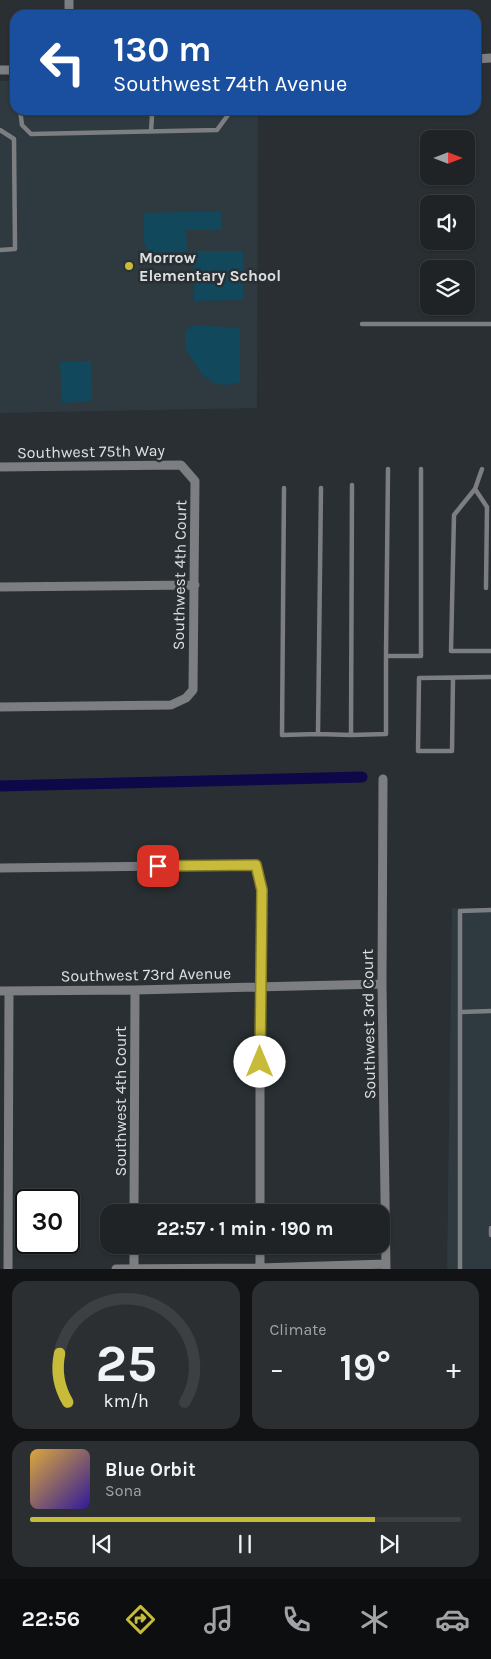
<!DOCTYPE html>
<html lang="en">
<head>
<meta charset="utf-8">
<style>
  body { margin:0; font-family:Karla,sans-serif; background:#2c2f32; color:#f1f3f6; height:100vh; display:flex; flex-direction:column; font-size:19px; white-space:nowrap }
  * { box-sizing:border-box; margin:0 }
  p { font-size:16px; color:#a1a4a7 }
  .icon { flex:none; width:28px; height:28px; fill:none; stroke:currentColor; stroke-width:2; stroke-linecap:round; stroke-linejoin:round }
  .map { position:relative; height:1269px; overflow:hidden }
  .details { display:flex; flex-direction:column; gap:12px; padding:12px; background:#111315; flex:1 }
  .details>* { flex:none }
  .hud { position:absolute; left:10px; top:10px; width:471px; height:105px; border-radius:15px; box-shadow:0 1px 4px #0004,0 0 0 1px #3c4043; background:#1a4fa0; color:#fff; overflow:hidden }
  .needle { width:32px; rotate:90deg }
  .buttons { position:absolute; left:420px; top:130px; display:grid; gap:10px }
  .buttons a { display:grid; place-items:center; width:55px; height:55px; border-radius:10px; background:#1f2326; box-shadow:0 1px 4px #0004,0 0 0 1px #3c4043; font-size:25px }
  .speed { position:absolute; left:15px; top:1189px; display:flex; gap:10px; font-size:25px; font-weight:700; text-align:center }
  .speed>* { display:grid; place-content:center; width:65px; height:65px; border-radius:50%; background:#1f2326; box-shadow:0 1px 4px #0004,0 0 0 1px #3c4043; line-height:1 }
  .speed .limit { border:2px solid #111; border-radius:8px; background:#fff; color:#111 }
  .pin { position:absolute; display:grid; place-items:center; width:42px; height:42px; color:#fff; margin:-21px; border-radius:10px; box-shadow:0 2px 8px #0006 }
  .me { position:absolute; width:55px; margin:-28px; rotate:0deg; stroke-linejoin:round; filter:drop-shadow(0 0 4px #0008) }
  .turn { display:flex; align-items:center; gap:18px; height:105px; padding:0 20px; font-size:22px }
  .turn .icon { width:65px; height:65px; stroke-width:2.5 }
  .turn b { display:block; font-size:35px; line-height:42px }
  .big { font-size:38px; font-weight:700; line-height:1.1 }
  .details .widget { flex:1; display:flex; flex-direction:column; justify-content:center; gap:8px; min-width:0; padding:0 18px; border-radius:15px; background:#2c2f32 }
  .details .dial { align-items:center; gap:0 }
  .dial svg { height:130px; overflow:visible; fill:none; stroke:#3c4043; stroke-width:7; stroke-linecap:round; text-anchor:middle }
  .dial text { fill:#f1f3f6; stroke:none }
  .song { display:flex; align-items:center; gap:15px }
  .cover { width:60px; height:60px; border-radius:8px; background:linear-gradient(135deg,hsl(40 70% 55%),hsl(250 70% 35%)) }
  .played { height:5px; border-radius:2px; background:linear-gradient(90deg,#c9bb3a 80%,#3c4043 80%) }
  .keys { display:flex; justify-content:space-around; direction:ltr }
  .heat { display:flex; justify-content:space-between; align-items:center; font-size:28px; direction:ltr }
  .details .tiles { flex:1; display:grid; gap:12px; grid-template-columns:1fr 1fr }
  .widget:last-child { grid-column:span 2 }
  .trip { position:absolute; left:100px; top:1204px; width:290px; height:50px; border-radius:15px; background:#1f2326; box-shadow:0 1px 4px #0004,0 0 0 1px #3c4043; font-weight:700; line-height:50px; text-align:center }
  .tab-bar { display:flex; height:80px; justify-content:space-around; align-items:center; background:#0c0e0f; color:#a1a4a7 }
  .tab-bar .icon { width:35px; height:35px }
  .tab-bar .selected { color:#c9bb3a }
  .tab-bar b { font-size:22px; color:#f1f3f6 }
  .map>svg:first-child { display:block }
  .built { fill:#2e3a40 }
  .green { fill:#11485b }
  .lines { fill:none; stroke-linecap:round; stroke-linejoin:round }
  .canal { stroke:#0e0748; stroke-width:11 }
  .service { stroke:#7c7e81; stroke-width:4.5 }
  .minor { stroke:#7c7e81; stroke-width:9 }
  .route-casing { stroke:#837a26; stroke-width:12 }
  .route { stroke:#c9bb3a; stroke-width:9 }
  .poi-dot { fill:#c9bb3a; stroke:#292f32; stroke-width:2 }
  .labels { text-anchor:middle; stroke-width:5; stroke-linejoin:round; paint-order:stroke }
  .poi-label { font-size:16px; font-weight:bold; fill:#dce0e2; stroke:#292f32; text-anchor:start }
  .street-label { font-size:16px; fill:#dce0e2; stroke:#292f32 }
</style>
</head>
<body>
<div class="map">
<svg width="491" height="1269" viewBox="0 0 491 1269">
  <rect width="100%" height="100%" fill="#292f32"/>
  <path class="built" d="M0,81H15V110H258L257,408L0,413Z
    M452,908L491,909V1269H447Z"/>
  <path class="green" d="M221,211L222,230H186L187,252L149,253L144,243L143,213Z
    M194,251H243V300L194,301Z
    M193,325L240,328V382L228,385L216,384L202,375L185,348V331Z
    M91,361L92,401L62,403L60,362Z"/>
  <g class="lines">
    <path class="canal" d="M0,786L362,777"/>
    <path class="service" d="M20,110L22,125L31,134L217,130L228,115L227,110
      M147,110L152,116L151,131
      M0,130L14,139L15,249L0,250
      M362,324H491
      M482,469L475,489L454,515L451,651H491
      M352,485L351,735L386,734V656H421V469
      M284,488L282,735L318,734
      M321,488L318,734L351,735
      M475,489L487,507L486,588
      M386,656L388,469
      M453,678L452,751H418L419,678L491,677
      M461,1012L491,1011
      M491,1228V1235
      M460,1269V911L491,910"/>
    <path class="minor" d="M69,0V15
      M476,59L491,58
      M0,70H15
      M0,467L181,465L195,481L193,690L186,698L171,705L0,707
      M0,587L195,585
      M383,779L382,984L386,1269
      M0,868L256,865L262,890L260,988V1212
      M0,991L135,990L382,984
      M134,1212L135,990
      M260,1245V1268
      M8,1269L9,991
      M116,1269L260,1268L386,1264
      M134,1269V1245"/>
  </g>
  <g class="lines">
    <g class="route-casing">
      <path id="route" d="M158,866L256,865L262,890L260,1062"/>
    </g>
    <use href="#route" class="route"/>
  </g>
  <circle class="poi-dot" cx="129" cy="266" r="5"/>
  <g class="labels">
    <g class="poi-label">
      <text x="139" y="263">Morrow<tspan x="139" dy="18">Elementary School</tspan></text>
    </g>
    <g class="street-label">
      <text transform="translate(91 451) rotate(-1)" y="6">Southwest 75th Way</text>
      <text transform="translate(179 575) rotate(-89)" y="6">Southwest 4th Court</text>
      <text transform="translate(146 974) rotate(-1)" y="6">Southwest 73rd Avenue</text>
      <text transform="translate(368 1024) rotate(-91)" y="6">Southwest 3rd Court</text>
      <text transform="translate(120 1101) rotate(-90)" y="6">Southwest 4th Court</text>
    </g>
  </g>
</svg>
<div class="buttons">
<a><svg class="needle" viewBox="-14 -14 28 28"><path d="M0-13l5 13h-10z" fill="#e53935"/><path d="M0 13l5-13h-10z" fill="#a1a4a7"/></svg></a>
<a><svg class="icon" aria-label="sound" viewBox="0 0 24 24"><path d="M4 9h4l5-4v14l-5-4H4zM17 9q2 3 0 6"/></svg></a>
<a><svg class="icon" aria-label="layers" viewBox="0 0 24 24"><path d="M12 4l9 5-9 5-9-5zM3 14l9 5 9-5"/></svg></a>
</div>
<div class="speed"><div class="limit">30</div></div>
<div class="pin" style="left:158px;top:866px;background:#d93025"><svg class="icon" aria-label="arrive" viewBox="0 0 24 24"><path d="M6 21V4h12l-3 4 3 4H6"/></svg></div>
<svg class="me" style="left:260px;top:1062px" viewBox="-20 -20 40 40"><circle r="19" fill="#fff"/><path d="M0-13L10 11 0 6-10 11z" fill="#c9bb3a"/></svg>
<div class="trip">22:57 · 1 min · 190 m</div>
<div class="hud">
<div class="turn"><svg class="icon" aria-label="left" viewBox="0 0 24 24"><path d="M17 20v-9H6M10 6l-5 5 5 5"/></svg><div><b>130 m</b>Southwest 74th Avenue</div></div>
</div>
</div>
<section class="details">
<div class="tiles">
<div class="widget dial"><svg viewBox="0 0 100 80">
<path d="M14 69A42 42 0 1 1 86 69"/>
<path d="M14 69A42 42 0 0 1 9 39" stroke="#c9bb3a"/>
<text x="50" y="56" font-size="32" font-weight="700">25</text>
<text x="50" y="72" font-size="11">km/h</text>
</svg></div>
<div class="widget"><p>Climate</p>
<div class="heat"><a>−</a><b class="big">19°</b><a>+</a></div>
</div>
<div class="widget">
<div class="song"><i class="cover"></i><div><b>Blue Orbit</b><p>Sona</p></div></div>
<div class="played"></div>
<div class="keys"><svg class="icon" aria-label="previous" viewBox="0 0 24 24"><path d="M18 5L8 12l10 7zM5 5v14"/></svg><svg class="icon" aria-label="pause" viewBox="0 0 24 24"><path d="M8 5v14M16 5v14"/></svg><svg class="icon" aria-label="next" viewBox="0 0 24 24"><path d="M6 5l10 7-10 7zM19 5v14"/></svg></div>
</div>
</div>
</section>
<nav class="tab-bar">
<b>22:56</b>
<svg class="icon selected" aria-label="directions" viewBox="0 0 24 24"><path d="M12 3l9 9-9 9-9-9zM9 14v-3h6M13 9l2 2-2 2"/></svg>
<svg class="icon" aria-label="music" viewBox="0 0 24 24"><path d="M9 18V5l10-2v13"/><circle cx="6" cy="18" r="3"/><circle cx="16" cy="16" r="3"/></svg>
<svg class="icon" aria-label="phone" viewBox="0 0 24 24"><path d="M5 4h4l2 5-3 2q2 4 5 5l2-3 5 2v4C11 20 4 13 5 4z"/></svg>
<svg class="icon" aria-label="climate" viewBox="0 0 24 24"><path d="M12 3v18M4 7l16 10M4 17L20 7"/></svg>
<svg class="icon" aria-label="car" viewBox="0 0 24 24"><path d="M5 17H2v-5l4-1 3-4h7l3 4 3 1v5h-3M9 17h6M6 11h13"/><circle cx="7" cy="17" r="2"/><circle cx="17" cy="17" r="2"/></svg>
</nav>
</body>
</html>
